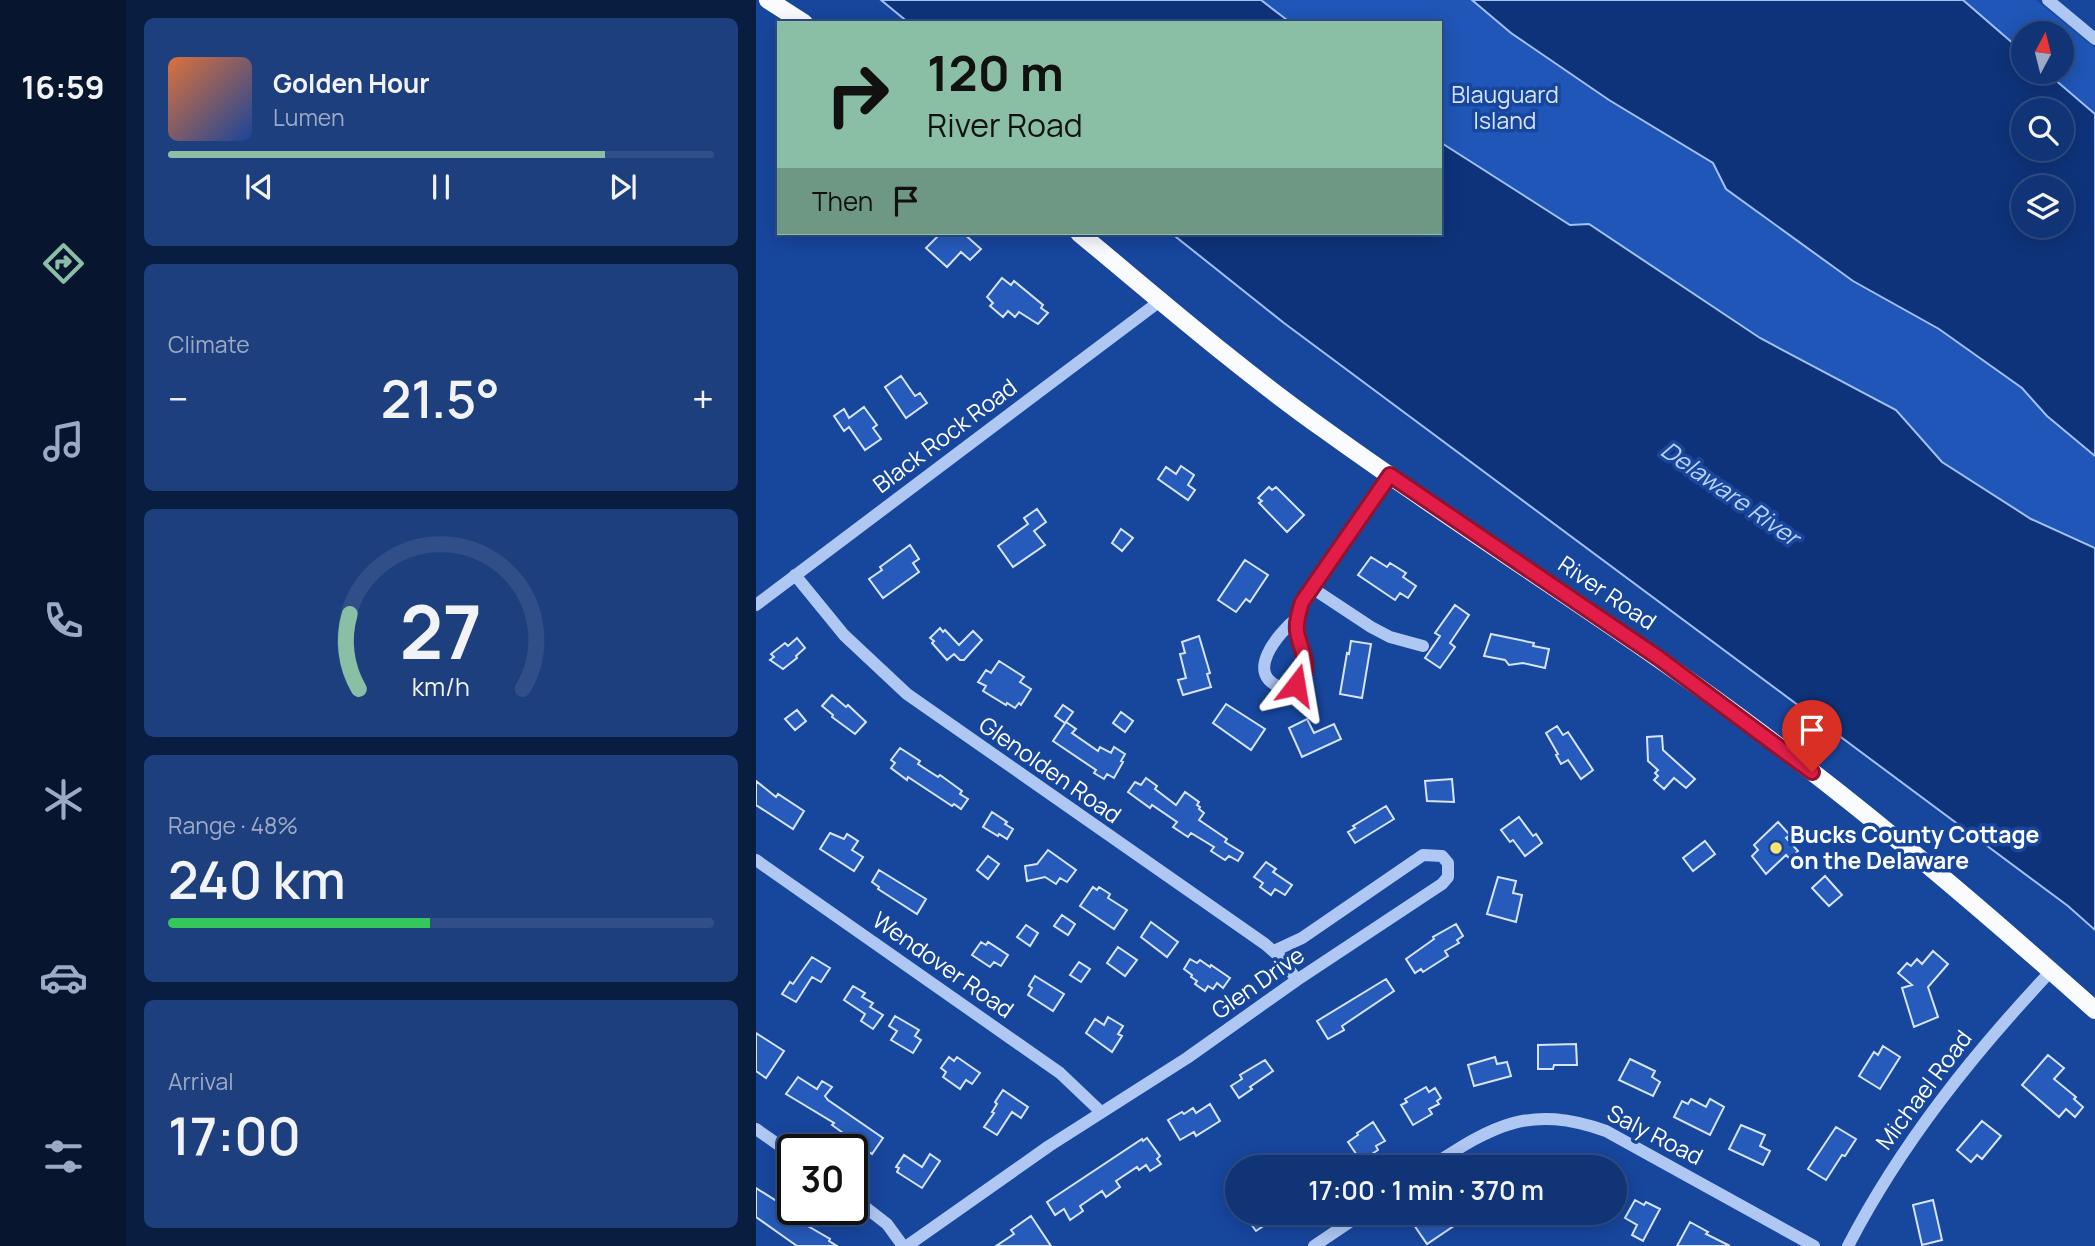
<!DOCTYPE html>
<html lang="en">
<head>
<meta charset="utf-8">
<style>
  body { margin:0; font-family:Manrope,sans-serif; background:#1e3f7e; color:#f1f3f6; height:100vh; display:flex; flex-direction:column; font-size:26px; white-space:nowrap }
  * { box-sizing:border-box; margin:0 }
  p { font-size:23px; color:#9caac5 }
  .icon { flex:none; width:38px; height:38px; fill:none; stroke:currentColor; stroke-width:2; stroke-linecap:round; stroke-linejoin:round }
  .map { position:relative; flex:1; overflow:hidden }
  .drawer { display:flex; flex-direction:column; gap:18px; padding:18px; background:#091d41; width:630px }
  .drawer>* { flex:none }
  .guide { position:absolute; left:21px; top:21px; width:665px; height:214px; border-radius:0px; box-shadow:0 4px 18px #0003,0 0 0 2px #304f88; background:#8abfa5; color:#111; overflow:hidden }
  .needle { width:46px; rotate:7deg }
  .fabs { position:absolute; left:1255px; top:21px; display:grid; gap:14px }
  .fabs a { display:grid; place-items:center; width:63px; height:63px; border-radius:50%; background:#113476; box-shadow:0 4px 18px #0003,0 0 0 2px #304f88; font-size:35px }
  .speed { position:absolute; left:21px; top:1134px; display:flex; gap:14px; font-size:35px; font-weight:700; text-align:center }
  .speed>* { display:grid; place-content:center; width:91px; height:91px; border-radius:50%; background:#113476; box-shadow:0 4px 18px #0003,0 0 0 2px #304f88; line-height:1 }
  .speed .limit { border:4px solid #111; border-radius:10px; background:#fff; color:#111 }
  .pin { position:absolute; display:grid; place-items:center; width:60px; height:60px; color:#fff; margin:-72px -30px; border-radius:50% 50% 50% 0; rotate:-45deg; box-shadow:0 0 7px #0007 }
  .pin .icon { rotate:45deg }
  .me { position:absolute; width:77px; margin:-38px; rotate:14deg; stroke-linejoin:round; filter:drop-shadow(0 0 5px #0008) }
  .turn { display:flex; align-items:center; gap:24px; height:147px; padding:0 35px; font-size:32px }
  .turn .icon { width:91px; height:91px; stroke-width:2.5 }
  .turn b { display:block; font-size:49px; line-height:60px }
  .then { display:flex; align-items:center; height:66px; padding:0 35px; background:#0003; gap:14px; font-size:26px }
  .big { font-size:52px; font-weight:600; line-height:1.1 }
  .drawer .tile { flex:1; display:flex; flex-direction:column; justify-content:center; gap:10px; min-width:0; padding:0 24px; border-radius:10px; background:#1e3f7e }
  .drawer .dial { align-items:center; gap:0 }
  .dial svg { height:182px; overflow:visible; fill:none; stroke:#304f88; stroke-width:7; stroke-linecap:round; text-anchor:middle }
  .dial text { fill:#f1f3f6; stroke:none }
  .song { display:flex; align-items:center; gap:21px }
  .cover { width:84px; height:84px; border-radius:10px; background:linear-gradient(135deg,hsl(20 70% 55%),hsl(220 70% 35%)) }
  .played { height:7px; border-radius:4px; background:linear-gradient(90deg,#8abfa5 80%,#304f88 80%) }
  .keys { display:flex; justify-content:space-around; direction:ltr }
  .heat { display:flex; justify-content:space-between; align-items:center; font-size:38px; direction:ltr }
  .charge { height:10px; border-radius:5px; background:linear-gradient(90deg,#34c759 48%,#304f88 0) }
  .trip { position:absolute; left:469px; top:1155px; width:402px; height:70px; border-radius:35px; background:#113476; box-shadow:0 4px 18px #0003,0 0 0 2px #304f88; font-weight:600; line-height:70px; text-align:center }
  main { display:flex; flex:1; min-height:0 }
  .menu { display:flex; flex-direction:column; width:126px; justify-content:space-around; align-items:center; background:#07152f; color:#9caac5 }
  .menu .icon { width:49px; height:49px }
  .menu .on { color:#8abfa5 }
  .menu b { font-size:32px; color:#f1f3f6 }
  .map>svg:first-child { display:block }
  .green { fill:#1f56b7 }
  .water { fill:#0f337a; stroke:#a1c1f5; stroke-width:2; fill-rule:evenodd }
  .building { fill:#265bbb; stroke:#d7e4fd; stroke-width:2 }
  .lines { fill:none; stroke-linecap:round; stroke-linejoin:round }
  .minor { stroke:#afc7f3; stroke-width:12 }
  .major { stroke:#fafbff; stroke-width:18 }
  .route-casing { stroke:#92132f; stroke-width:18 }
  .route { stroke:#e11d48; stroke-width:12 }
  .poi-dot { fill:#ffe370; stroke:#17469d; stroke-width:2.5 }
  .labels { text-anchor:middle; stroke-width:7; stroke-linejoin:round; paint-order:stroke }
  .park-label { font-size:23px; fill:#d7e4fd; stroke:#17469d }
  .street-label { font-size:23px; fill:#fff; stroke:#17469d }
  .poi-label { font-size:23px; font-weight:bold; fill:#fff; stroke:#17469d; text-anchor:start }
  .water-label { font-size:24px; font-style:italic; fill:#bbd2f9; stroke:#17469d }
</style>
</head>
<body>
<main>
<nav class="menu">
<b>16:59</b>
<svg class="icon on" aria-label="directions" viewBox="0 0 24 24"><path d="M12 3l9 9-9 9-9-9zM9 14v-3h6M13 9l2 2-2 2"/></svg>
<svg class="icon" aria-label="music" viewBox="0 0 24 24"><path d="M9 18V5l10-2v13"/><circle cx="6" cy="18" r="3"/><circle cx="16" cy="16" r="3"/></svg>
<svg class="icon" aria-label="phone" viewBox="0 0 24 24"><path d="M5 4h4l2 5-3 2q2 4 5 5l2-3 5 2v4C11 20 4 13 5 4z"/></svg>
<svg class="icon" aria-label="climate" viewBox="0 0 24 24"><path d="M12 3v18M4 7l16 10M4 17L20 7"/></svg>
<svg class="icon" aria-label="car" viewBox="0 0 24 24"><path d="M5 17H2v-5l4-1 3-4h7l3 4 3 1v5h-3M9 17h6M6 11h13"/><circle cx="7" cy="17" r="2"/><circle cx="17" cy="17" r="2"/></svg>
<svg class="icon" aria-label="filters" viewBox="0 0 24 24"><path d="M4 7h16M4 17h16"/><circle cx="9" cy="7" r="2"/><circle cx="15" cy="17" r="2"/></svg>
</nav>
<section class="drawer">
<div class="tile">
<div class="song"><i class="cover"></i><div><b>Golden Hour</b><p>Lumen</p></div></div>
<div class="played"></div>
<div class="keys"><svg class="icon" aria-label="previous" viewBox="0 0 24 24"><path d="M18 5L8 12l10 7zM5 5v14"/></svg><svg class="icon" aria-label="pause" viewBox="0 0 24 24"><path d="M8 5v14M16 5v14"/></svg><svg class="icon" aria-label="next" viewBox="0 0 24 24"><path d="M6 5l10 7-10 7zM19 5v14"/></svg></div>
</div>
<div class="tile"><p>Climate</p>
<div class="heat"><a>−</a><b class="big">21.5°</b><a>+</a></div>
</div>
<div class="tile dial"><svg viewBox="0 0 100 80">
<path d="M14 69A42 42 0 1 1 86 69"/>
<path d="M14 69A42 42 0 0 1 10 36" stroke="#8abfa5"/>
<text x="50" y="56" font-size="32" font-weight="700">27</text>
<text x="50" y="72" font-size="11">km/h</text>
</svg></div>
<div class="tile"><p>Range · 48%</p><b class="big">240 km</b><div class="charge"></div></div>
<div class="tile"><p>Arrival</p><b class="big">17:00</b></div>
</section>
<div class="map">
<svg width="1339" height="1246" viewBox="0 0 1339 1246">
  <rect width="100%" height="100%" fill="#17469d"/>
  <path class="green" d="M505,0H716L755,33L853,100L957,163L970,189L1097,281L1183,329L1266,388L1291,416L1339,456V548L1275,519L1185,462L1140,410L1004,338L833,224L815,225L684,142V23H535Z
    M1207,0H1280L1339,48V114L1290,72H1306V33H1267V52Z"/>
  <path class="water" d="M125,0H505L535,23H153Z
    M716,0H1207L1267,52V72H1290L1339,114V456L1291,416L1266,388L1183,329L1097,281L970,189L957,163L853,100L755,33ZM1267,110H1306V149H1267ZM1267,187H1306V226H1267Z
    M684,142L814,225L833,224L1004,338L1140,410L1186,462L1275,519L1339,548V930L1312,906L528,323L415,233H684Z"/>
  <path class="building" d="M185,233H207L225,249L214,260L205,252L191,267L170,248Z
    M246,278L255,285L258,281L287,305L285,308L292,313L282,324L263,312L259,317L252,311L247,317L234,306L237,303L231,297Z
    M145,376L159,396L164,393L171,403L150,418L129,387Z
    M108,407L121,425L117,428L125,439L109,450L93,427L88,431L78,416L88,409L93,418Z
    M425,466L438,475L432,485L439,490L432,500L402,479L410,467L420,474Z
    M513,487L516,490L520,487L548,515L531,532L503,503L506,501L502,498Z
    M281,509L290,522L278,531L289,545L257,567L242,546L272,524L268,518Z
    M365,529L377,538L366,551L356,543Z
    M154,545L163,559L157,563L163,572L127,598L113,579L126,570L124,567Z
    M615,557L631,567L634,563L650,573L647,577L660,586L652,598L644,593L639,600L602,575Z
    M489,560L512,575L494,602L490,599L480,612L462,600Z
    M699,605L713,615L694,643L699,647L684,668L669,658L684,636L679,633Z
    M184,628L187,632L189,630L203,645L217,631L226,640L208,660H204L198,654L191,660L176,643L178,641L174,638Z
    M735,634L778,643L777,646L793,649L789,668L767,663L753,665L749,660L728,656Z
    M443,636L454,673L451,674L455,687L427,695L422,680L430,678L424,654L429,653L426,642Z
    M41,638L49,648L40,656L41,658L27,669L14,660L18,657L15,654L29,643L32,646Z
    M595,641L615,644L606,698L584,694L591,653L593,654Z
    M243,661L268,677L264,682L275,689L265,705L263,703L259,708L251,703L250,705L227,691L230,686L222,682L230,670L235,673Z
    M76,695L90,707L92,705L110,722L99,734L76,717L77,715L66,706Z
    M470,704L509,729L495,750L457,723Z
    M307,705L317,712L309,723L299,716Z
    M41,710L50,721L39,730L29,719Z
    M365,712L377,721L369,732L357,723Z
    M551,719L558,733L578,724L585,739L546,757L533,728Z
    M310,722L320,729L316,733L342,751L344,747L355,753L358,747L369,754L365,761L367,762L358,778L351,774L348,779L338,773L340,770L297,741Z
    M801,726L807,735L812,732L837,770L825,779L812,760L805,764L800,755L802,754L790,733Z
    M906,736L907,750L939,779L930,788L918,778L908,789L898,780L902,776L899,773L902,770L892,761L891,737Z
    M144,748L164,761L162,764L182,777L184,775L206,791L204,794L212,799L205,809L198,804L196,806L152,777L151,780L135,768L139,763L135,760Z
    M390,778L401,786L399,789L420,805L429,792L443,802L441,805L444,807L443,809L448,813L443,820L471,839L469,842L487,853L482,861L473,856L469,860L455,851L458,847L435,833L432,837L417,827L421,822L396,805L394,808L372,792L379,782L385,785Z
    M696,779L698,802L671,801L669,781Z
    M0,781L20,797L22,794L48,811L37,829L0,805Z
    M630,806L638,819L599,843L592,832L599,828L597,826Z
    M236,812L251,822L249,824L257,829L251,839L243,834L242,836L227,827Z
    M763,817L777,836L780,834L786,843L769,856L757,840L754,842L745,830Z
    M1022,822L1034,835L1030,838L1042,851L1034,859L1030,855L1010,874L996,856L1002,850L998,845Z
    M74,833L88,839L91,834L102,841L96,850L107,857L98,871L64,849Z
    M949,841L959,854L937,871L927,858Z
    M292,850L320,870L311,882L304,878L300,884L289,877L271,881L269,866L281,864Z
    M232,856L243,864L232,879L221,870Z
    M510,862L520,869L517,872L536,885L529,895L519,889L515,895L504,887L507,883L498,877Z
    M123,870L170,899L161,914L122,889L123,887L116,882Z
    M1069,876L1086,895L1073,906L1056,888Z
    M742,877L760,881L757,893L766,895L760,922L731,914Z
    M337,887L341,890L343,887L354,894L352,898L371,910L358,929L324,906Z
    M306,915L319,924L312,935L298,926Z
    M395,922L422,942L411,957L385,937Z
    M700,924L707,936L701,940L703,943L689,951L692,956L667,972L665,969L659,973L650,959L678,939L677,937Z
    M270,925L282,933L274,946L261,937Z
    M225,942L230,945L232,942L252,955L245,966L238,962L234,967L216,955Z
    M362,947L381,960L369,976L351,963Z
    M1177,951L1192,964L1172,987L1182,1017L1158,1027L1146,988L1156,985L1142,973L1151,963L1155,966L1161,959L1166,964Z
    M56,957L74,968L65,982L56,977L40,1002L26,994L34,982L37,984Z
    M434,959L441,963L444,960L454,967L455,965L474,978L467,988L461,983L457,989L452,986L449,991L439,984L441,981L435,977L436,975L428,969Z
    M323,962L334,969L325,982L314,975Z
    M279,976L308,994L297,1011L272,995L276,988L273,986Z
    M630,979L638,991L586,1026L588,1030L572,1039L561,1021Z
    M97,986L109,993L106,997L117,1003L114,1007L127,1015L117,1029L105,1021L109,1014L88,1000Z
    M139,1016L163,1030L159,1036L165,1040L157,1053L135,1040L141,1031L133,1026Z
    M352,1017L367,1026L362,1034L366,1036L356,1052L330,1033L339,1019L348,1025Z
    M0,1033L28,1051L10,1078L0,1071Z
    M820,1044L821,1065H798L797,1069H782V1045Z
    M1127,1046L1144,1057L1124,1089L1103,1076L1118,1052L1122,1055Z
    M1292,1055L1308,1068L1298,1079L1320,1097L1318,1099L1327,1107L1319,1117L1310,1109L1303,1117L1266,1085Z
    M193,1057L198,1061L201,1057L224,1073L216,1084L210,1080L204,1089L187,1077L190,1072L185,1068Z
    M739,1057L741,1064L751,1062L755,1076L718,1086L712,1065Z
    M874,1059L899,1071L896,1077L904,1082L897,1096L863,1080Z
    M509,1060L517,1071L494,1087L496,1089L483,1098L475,1086L486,1079L484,1075Z
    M42,1077L61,1089L66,1081L76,1087L69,1096L72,1100L127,1138L116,1154L76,1125L78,1123L30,1094Z
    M670,1087L673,1092L679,1088L685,1098L681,1101L683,1104L673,1109L676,1114L657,1125L645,1105L651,1102L649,1099Z
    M247,1090L272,1107L265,1118L256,1112L241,1135L228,1127L238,1113L236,1112L241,1104L239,1102Z
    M935,1099L950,1107L954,1099L968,1107L954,1135L918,1117L926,1101L932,1104Z
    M454,1104L464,1121L440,1136L438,1132L424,1140L412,1120L426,1112L428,1114L437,1108L440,1113Z
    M1226,1121L1245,1136L1226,1159L1221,1155L1215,1162L1201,1150Z
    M617,1122L629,1141L620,1146L622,1150L605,1161L592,1142L602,1135L601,1133Z
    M985,1125L1009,1135L1004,1146L1014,1151L1007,1165L973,1149Z
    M1080,1127L1100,1139L1089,1156L1086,1155L1070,1180L1052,1169Z
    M391,1138L404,1156L401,1159L405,1164L394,1171L390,1165L383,1170L381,1167L360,1181L364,1187L350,1197L346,1191L324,1206L327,1211L314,1220L308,1209L299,1215L291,1202L386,1139L387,1141Z
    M174,1154L184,1161L166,1188L141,1172L143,1168L140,1167L148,1155L166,1167Z
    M0,1188L41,1214L38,1218L74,1239L73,1241L81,1246H41L0,1217Z
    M879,1200L888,1205L890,1202L904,1209L887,1241L876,1235L881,1225L869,1218Z
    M1177,1200L1186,1240L1166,1245L1157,1205Z
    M487,1213H527L500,1231Z
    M675,1213H717L671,1244L658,1225Z
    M275,1216L295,1246H240L258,1234L255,1230Z
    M934,1222L952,1232L950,1234L974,1246H921Z"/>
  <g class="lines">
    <path class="minor" d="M1292,0L1339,39
      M39,575L88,635L151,694L509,944L524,957L541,980
      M556,588L615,627L634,637L667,646
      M0,605L404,301
      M541,618C541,641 566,685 527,688C486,676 522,633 541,618Z
      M541,618L546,602L634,476
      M0,860L304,1073L345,1112
      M0,1129L37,1155
      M674,1167C738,1125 773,1104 850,1131L1058,1246
      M96,1197L131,1224L147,1246
      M151,1246L293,1146L431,1058L541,980L686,884L692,877V863L686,856L667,855L546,938L518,951
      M558,1246L607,1213
      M1092,1246C1145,1144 1216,1055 1295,971"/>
    <path class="major" d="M12,0L48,23
      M323,233C404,300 483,369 569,430C710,532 858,623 997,727C1116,815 1229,912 1339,1010"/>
  </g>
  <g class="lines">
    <g class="route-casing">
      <path id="route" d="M540,685C559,668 544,652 541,631C540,621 543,612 546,602L634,475L903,658L1056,772"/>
    </g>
    <use href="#route" class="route"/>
  </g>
  <circle class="poi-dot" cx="1020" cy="848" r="7"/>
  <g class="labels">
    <g class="park-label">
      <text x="749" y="103">Blauguard<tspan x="749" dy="26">Island</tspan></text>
    </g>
    <g class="street-label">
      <text transform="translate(189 436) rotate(-37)" y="8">Black Rock Road</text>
      <text transform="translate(851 593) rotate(34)" y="8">River Road</text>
      <text transform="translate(294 770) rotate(35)" y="8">Glenolden Road</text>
      <text transform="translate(187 965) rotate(35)" y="8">Wendover Road</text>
      <text transform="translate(502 983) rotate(-35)" y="8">Glen Drive</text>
      <text transform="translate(1168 1090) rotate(-53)" y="8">Michael Road</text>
      <text transform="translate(899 1135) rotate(27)" y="8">Saly Road</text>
    </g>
    <g class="poi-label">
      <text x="1034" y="843">Bucks County Cottage<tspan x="1034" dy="26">on the Delaware</tspan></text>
    </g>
    <g class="water-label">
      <text transform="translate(974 494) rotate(35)" y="8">Delaware River</text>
    </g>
  </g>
</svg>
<div class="fabs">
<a><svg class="needle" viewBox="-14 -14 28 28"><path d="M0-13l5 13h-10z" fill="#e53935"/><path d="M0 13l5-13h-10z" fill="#9caac5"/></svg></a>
<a><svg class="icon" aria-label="search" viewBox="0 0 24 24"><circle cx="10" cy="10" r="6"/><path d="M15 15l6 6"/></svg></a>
<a><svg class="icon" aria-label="layers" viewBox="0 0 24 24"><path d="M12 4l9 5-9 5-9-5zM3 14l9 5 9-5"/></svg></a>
</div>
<div class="speed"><div class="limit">30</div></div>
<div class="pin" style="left:1056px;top:772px;background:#d93025"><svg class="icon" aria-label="arrive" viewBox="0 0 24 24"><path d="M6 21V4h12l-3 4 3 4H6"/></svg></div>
<svg class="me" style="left:540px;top:685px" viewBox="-20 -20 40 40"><path d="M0-17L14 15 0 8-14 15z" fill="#e11d48" stroke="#fff" stroke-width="4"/></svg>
<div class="trip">17:00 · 1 min · 370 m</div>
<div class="guide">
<div class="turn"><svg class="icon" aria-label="right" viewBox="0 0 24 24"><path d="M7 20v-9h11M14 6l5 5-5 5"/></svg><div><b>120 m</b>River Road</div></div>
<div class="then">Then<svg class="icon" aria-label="arrive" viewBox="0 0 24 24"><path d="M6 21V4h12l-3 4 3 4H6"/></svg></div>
</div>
</div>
</main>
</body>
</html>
